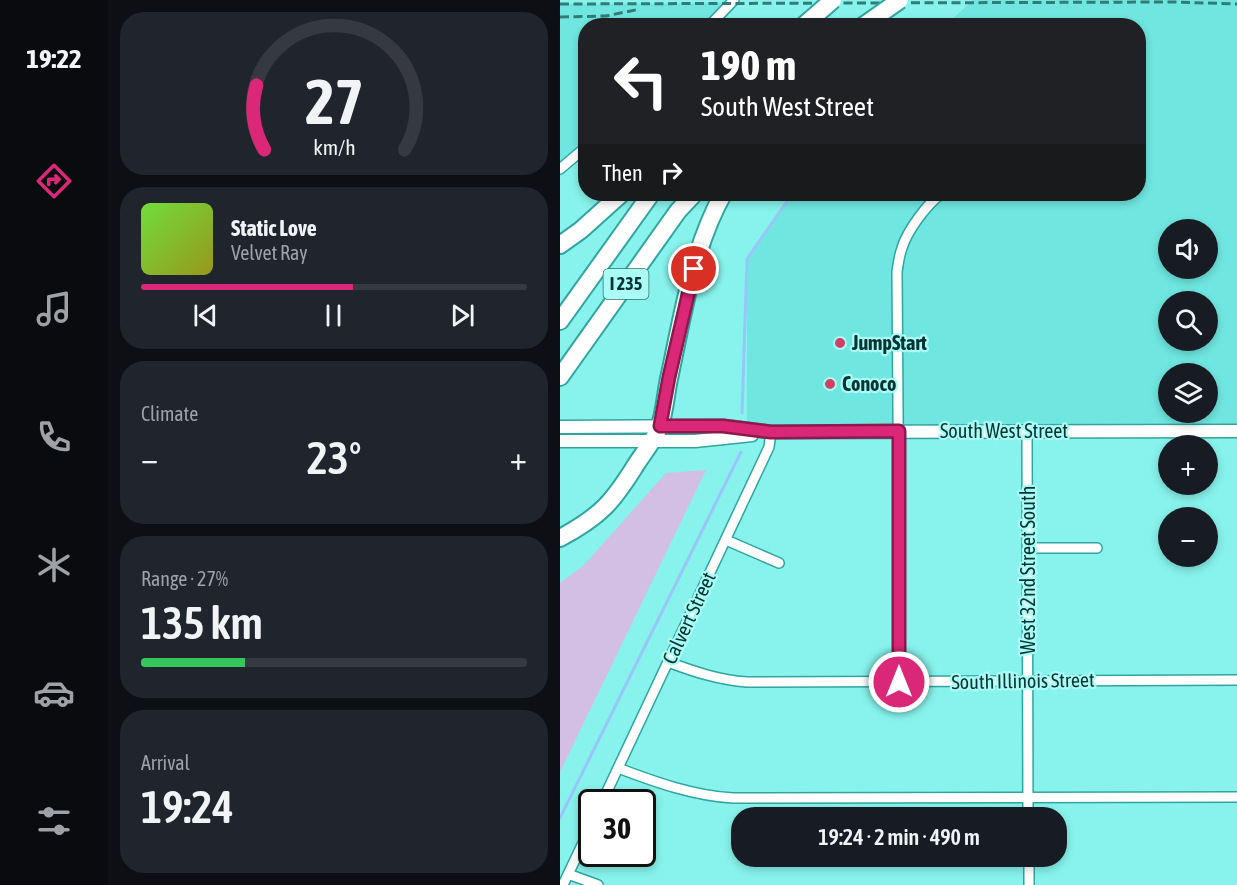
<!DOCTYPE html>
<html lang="en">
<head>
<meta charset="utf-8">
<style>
  body { margin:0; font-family:"Asap Condensed",sans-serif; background:#20242c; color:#f1f3f6; height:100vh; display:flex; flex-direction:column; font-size:22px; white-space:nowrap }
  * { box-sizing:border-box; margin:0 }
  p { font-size:20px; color:#9ea1a6 }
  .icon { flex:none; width:33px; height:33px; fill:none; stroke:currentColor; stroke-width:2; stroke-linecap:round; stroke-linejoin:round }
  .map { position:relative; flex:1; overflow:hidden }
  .side { display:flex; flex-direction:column; gap:12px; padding:12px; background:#0d0f14; width:452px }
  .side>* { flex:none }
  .banner { position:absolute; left:18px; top:18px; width:568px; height:183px; border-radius:24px; box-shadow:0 3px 9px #0003; background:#202124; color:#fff; overflow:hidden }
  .tools { position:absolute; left:598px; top:219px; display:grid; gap:12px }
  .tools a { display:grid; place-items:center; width:60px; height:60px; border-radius:50%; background:#171b24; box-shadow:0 3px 9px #0003; font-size:30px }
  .speed { position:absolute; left:18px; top:789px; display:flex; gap:12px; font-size:30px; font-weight:700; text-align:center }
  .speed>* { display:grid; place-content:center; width:78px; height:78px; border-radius:50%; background:#171b24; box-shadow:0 3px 9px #0003; line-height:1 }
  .speed .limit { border:3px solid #111; border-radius:9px; background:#fff; color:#111 }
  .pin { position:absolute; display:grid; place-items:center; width:51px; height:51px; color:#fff; margin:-26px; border:3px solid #fff; border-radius:50%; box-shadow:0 2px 6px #0007 }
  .me { position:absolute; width:66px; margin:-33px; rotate:0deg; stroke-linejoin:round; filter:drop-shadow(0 0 4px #0008) }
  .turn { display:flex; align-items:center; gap:21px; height:126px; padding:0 24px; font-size:27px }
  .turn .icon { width:78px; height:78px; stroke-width:2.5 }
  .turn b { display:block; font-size:42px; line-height:51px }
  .then { display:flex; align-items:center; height:57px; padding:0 24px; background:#0003; gap:12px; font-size:22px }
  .big { font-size:45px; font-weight:600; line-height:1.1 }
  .side .widget { flex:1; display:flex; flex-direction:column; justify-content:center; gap:9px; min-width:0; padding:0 21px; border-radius:24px; background:#20242c }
  .side .dial { align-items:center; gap:0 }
  .dial svg { height:156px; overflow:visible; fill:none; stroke:#363941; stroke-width:7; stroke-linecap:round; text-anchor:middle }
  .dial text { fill:#f1f3f6; stroke:none }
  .song { display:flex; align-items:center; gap:18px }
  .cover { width:72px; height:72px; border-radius:9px; background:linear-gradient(135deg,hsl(100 70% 55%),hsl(60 70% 35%)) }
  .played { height:6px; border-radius:3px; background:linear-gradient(90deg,#db2777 55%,#363941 55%) }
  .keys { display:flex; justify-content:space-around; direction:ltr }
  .heat { display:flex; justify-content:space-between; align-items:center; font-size:33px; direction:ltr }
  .charge { height:9px; border-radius:4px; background:linear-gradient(90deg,#34c759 27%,#363941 0) }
  .trip { position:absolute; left:171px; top:807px; width:336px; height:60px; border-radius:24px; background:#171b24; box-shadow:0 3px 9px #0003; font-weight:600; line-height:60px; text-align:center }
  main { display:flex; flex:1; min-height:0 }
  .dock { display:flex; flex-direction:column; width:108px; justify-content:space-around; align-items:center; background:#090b0e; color:#9ea1a6 }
  .dock .icon { width:42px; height:42px }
  .dock .current { color:#db2777 }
  .dock b { font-size:27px; color:#f1f3f6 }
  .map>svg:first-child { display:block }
  .built { fill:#6fe7e0; fill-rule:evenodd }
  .green { fill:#d3bfe4 }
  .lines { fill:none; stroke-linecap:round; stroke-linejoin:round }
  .stream { stroke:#97c7f9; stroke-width:3 }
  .minor-casing { stroke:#30a59f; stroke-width:12 }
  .tertiary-casing { stroke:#30a59f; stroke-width:15 }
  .motorway-casing { stroke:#30a59f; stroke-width:20 }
  .minor { stroke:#fff; stroke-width:9 }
  .tertiary { stroke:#fff; stroke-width:12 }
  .motorway { stroke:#fff; stroke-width:16 }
  .rail { stroke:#337b77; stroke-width:3; stroke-dasharray:9 4.5; stroke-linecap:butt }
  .motorway-bridge-casing { stroke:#30a59f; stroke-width:20; stroke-linecap:butt }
  .motorway-bridge { stroke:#fff; stroke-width:16 }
  .route-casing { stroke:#8e194d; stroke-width:15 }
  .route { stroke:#db2777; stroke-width:10 }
  .poi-dot { fill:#cf4064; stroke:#aafdf6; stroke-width:2 }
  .labels { text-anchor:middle; stroke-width:4.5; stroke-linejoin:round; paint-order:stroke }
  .shield { fill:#aafdf6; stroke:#33706c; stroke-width:1.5 }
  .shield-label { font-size:18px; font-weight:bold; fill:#003331 }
  .poi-label { font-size:20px; font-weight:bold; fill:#003331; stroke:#aafdf6; text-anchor:start }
  .street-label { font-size:20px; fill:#003331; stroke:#aafdf6 }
</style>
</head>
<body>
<main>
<nav class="dock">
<b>19:22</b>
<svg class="icon current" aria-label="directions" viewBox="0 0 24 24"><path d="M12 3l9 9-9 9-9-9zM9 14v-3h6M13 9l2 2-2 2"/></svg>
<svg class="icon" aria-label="music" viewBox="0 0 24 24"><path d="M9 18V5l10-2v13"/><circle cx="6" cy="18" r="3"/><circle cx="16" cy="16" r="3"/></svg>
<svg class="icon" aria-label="phone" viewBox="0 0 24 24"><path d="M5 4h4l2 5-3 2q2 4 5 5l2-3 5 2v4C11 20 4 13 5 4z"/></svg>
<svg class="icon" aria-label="climate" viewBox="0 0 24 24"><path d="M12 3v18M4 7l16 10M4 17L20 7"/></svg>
<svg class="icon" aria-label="car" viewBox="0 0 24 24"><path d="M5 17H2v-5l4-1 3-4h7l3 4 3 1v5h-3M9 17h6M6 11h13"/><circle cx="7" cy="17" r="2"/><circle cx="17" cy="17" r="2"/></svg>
<svg class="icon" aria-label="filters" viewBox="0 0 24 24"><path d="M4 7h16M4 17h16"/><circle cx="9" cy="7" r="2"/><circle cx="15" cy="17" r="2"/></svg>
</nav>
<section class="side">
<div class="widget dial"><svg viewBox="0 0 100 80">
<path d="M14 69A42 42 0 1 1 86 69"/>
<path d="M14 69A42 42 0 0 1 10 36" stroke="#db2777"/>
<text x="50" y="56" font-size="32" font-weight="700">27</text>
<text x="50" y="72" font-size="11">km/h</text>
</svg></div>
<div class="widget">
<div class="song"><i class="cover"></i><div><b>Static Love</b><p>Velvet Ray</p></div></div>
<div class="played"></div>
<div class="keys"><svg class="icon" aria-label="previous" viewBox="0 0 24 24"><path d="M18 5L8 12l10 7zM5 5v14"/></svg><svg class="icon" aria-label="pause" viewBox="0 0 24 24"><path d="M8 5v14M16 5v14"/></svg><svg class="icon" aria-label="next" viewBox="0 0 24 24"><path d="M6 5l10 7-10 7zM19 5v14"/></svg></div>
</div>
<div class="widget"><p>Climate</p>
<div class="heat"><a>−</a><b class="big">23°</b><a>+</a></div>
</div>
<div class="widget"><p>Range · 27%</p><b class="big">135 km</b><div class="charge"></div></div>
<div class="widget"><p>Arrival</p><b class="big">19:24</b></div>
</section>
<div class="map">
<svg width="678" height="885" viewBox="0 0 678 885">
  <rect width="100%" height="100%" fill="#87f3ec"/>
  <path class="built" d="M413,0H677V432L187,435V259L232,194H579V26L386,25ZM609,230H648V268H609ZM609,302H648V340H609ZM609,374H648V412H609Z
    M178,3L154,25L26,26L25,142L0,165V4Z"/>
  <path class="green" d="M146,470L0,772V583L24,565L106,473Z"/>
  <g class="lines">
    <path class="stream" d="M182,413L187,259L232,194
      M0,818L181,452"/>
    <g class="minor-casing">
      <path id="minor" d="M149,26L174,0
        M0,169L26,147
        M467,430L468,818
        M166,540L219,563
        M468,548H537
        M108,662C135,672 159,680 187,682L678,680
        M340,682L337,272C338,264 339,256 342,248C347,231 367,204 381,194
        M58,768C95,782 134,796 173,798L678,797
        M42,802L209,447L211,432
        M469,856V885
        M8,874L38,885
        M3,885L32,824"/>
    </g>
    <g class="tertiary-casing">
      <path id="tertiary" d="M0,427L163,426L211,432L678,431
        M0,441H135L192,435"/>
    </g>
    <g class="motorway-casing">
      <path id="motorway" d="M0,245L21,230L61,194
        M0,321L91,194
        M0,377L118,211L134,194
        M0,538C41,516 53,502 77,463C85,451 94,440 99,428C105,413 106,390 110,374C123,313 133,248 163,194"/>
    </g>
    <use href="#minor" class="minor"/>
    <use href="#tertiary" class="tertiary"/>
    <use href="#motorway" class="motorway"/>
    <path class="rail" d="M0,4L613,2L678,4
      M0,17L46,16L80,9"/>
    <g class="motorway-bridge-casing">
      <path id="motorway-bridge" d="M243,26L273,0
        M303,26L340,0"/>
    </g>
    <use href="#motorway-bridge" class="motorway-bridge"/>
  </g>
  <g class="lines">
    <g class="route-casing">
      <path id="route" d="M134,269L109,377L100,426H163L211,432L339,431V682"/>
    </g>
    <use href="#route" class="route"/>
  </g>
  <g class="poi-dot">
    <circle cx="280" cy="343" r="6"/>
    <circle cx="270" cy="384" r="6"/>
  </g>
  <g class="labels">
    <rect class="shield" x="43.5" y="269" width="45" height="30" rx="4.5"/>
    <g class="shield-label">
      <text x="66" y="290">I 235</text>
    </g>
    <g class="poi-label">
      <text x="292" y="350">JumpStart</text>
      <text x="282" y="391">Conoco</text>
    </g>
    <g class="street-label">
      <text x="444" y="438">South West Street</text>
      <text transform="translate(468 570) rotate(-90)" y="7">West 32nd Street South</text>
      <text transform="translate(129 618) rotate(-65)" y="7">Calvert Street</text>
      <text transform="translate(463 681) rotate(-1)" y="7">South Illinois Street</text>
    </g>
  </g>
</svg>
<div class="tools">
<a><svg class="icon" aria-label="sound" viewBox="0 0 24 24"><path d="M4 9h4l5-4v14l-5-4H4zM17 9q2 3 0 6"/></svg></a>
<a><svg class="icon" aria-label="search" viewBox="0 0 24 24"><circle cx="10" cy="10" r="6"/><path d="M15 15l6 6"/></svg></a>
<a><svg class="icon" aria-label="layers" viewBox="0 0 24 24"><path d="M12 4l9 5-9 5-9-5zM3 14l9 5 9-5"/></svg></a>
<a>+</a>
<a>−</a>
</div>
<div class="speed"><div class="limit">30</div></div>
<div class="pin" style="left:134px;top:269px;background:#d93025"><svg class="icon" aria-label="arrive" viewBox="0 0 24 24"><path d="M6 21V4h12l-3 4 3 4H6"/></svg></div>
<svg class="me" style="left:339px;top:682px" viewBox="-20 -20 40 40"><circle r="17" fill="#db2777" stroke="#fff" stroke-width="3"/><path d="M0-11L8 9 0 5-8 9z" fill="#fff"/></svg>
<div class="trip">19:24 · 2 min · 490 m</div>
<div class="banner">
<div class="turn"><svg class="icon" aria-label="left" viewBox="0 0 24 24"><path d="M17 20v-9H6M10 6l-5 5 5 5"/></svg><div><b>190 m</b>South West Street</div></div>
<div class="then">Then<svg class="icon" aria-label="right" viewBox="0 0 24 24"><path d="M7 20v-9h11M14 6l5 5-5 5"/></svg></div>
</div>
</div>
</main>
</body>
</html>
